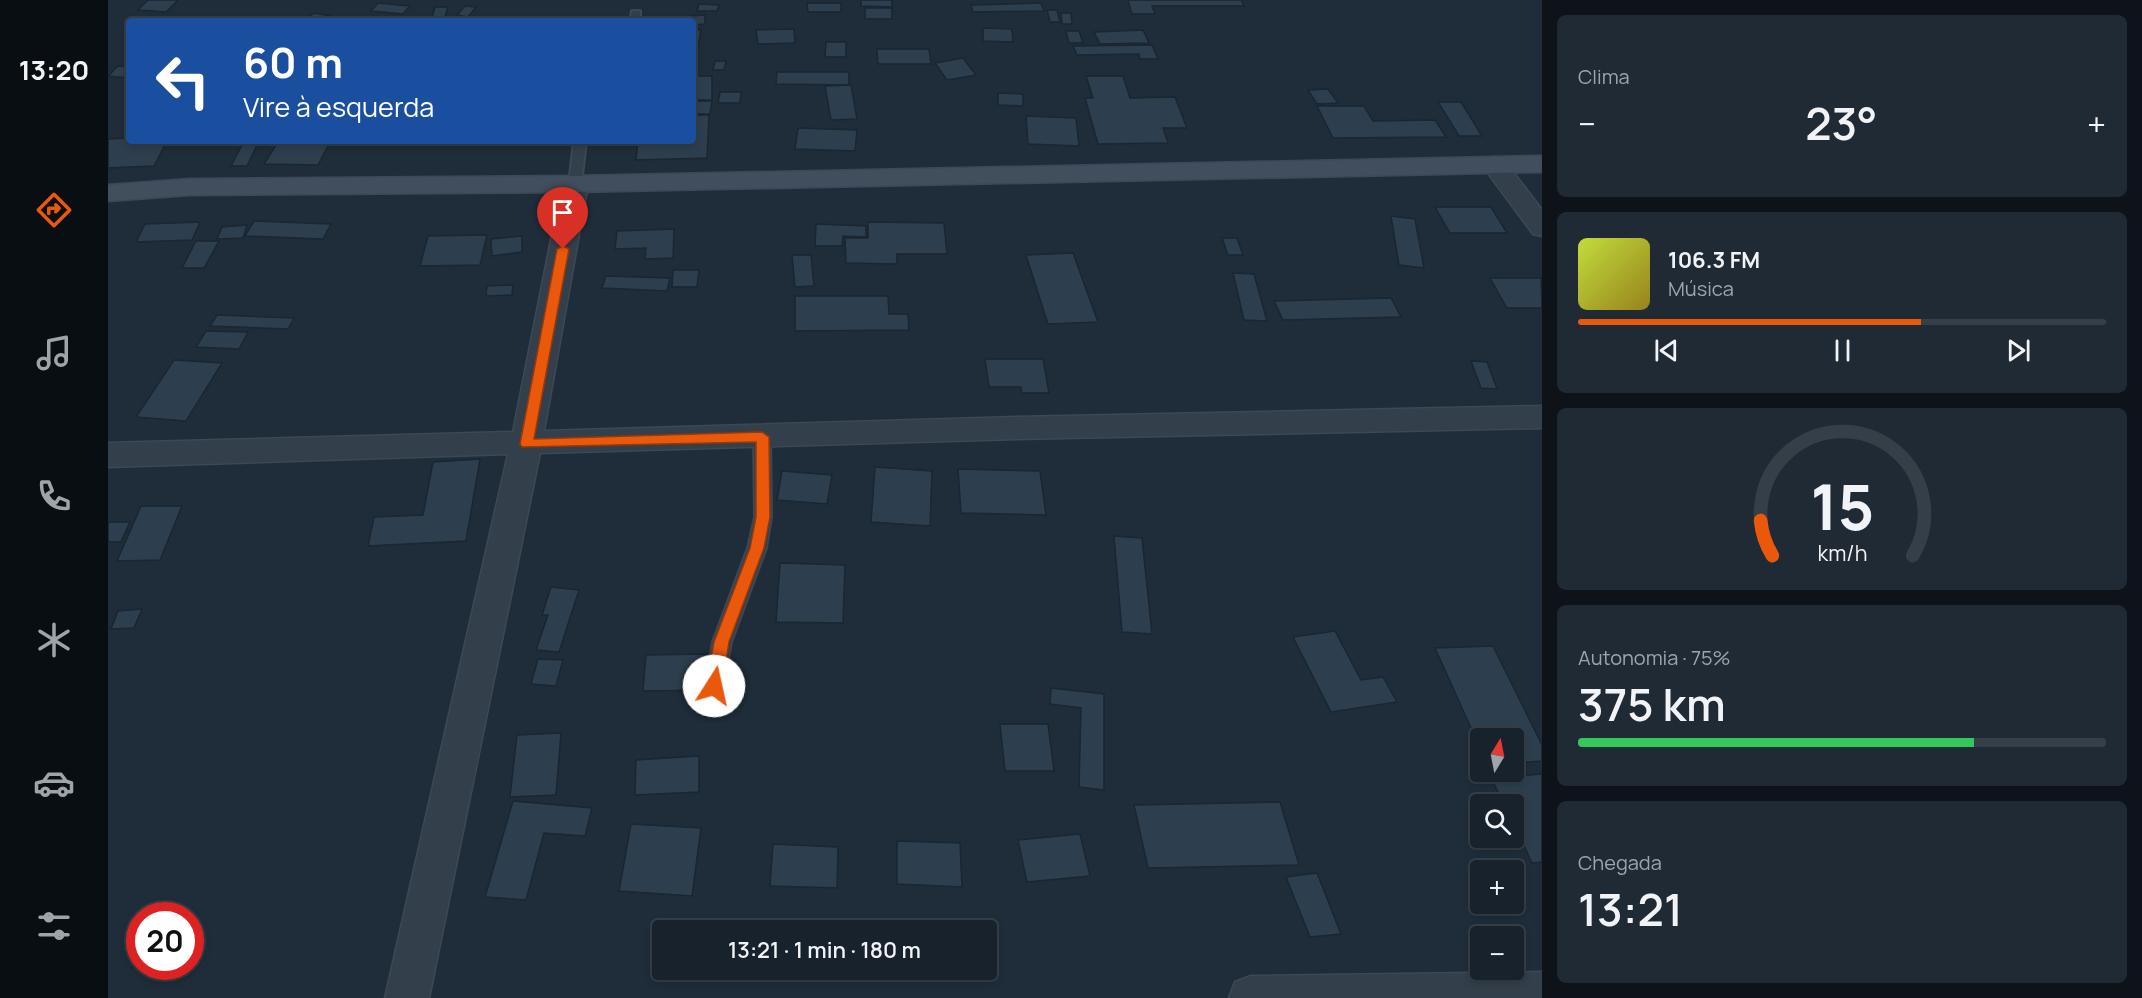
<!DOCTYPE html>
<html lang="pt">
<head>
<meta charset="utf-8">
<style>
  body { margin:0; font-family:Manrope,sans-serif; background:#202a34; color:#f1f3f6; height:100vh; display:flex; flex-direction:column; font-size:22px; white-space:nowrap }
  * { box-sizing:border-box; margin:0 }
  p { font-size:20px; color:#9ea4a9 }
  .icon { flex:none; width:33px; height:33px; fill:none; stroke:currentColor; stroke-width:2; stroke-linecap:round; stroke-linejoin:round }
  .map { position:relative; flex:1; overflow:hidden }
  .side { display:flex; flex-direction:column; gap:15px; padding:15px; background:#0d1318; width:600px }
  .side>* { flex:none }
  .top-card { position:absolute; left:18px; top:18px; width:570px; height:126px; border-radius:6px; box-shadow:0 3px 9px #0003,0 0 0 2px #363f48; background:#1a4fa0; color:#fff; overflow:hidden }
  .needle { width:39px; rotate:10deg }
  .controls { position:absolute; left:1362px; top:728px; display:grid; gap:12px }
  .controls a { display:grid; place-items:center; width:54px; height:54px; border-radius:6px; background:#17222c; box-shadow:0 3px 9px #0003,0 0 0 2px #363f48; font-size:30px }
  .speed { position:absolute; left:18px; top:902px; display:flex; gap:12px; font-size:30px; font-weight:700; text-align:center }
  .speed>* { display:grid; place-content:center; width:78px; height:78px; border-radius:50%; background:#17222c; box-shadow:0 3px 9px #0003,0 0 0 2px #363f48; line-height:1 }
  .speed .limit { border:9px solid #d22; background:#fff; color:#111 }
  .pin { position:absolute; display:grid; place-items:center; width:51px; height:51px; color:#fff; margin:-62px -26px; border-radius:50% 50% 50% 0; rotate:-45deg; box-shadow:0 0 6px #0007 }
  .pin .icon { rotate:45deg }
  .me { position:absolute; width:66px; margin:-33px; rotate:10deg; stroke-linejoin:round; filter:drop-shadow(0 0 4px #0008) }
  .turn { display:flex; align-items:center; gap:21px; height:126px; padding:0 18px; font-size:27px }
  .turn .icon { width:78px; height:78px; stroke-width:2.5 }
  .turn b { display:block; font-size:42px; line-height:51px }
  .big { font-size:45px; font-weight:600; line-height:1.1 }
  .side .tile { flex:1; display:flex; flex-direction:column; justify-content:center; gap:9px; min-width:0; padding:0 21px; border-radius:9px; background:#202a34 }
  .side .dial { align-items:center; gap:0 }
  .dial svg { height:156px; overflow:visible; fill:none; stroke:#363f48; stroke-width:7; stroke-linecap:round; text-anchor:middle }
  .dial text { fill:#f1f3f6; stroke:none }
  .song { display:flex; align-items:center; gap:18px }
  .cover { width:72px; height:72px; border-radius:9px; background:linear-gradient(135deg,hsl(70 70% 55%),hsl(50 70% 35%)) }
  .played { height:6px; border-radius:3px; background:linear-gradient(90deg,#ea580c 65%,#363f48 65%) }
  .keys { display:flex; justify-content:space-around; direction:ltr }
  .heat { display:flex; justify-content:space-between; align-items:center; font-size:33px; direction:ltr }
  .charge { height:9px; border-radius:4px; background:linear-gradient(90deg,#34c759 75%,#363f48 0) }
  .trip { position:absolute; left:544px; top:920px; width:345px; height:60px; border-radius:6px; background:#17222c; box-shadow:0 3px 9px #0003,0 0 0 2px #363f48; font-weight:600; line-height:60px; text-align:center }
  main { display:flex; flex:1; min-height:0 }
  .tabs { display:flex; flex-direction:column; width:108px; justify-content:space-around; align-items:center; background:#090e12; color:#9ea4a9 }
  .tabs .icon { width:42px; height:42px }
  .tabs .selected { color:#ea580c }
  .tabs b { font-size:27px; color:#f1f3f6 }
  .map>svg:first-child { display:block }
  .building { fill:#2d3f4e; stroke:#1a2631; stroke-width:1.5 }
  .lines { fill:none; stroke-linecap:round; stroke-linejoin:round }
  .service-casing { stroke:#3c4854; stroke-width:4 }
  .minor-casing { stroke:#3c4854; stroke-width:3 }
  .secondary-casing { stroke:#3c4854; stroke-width:3 }
  .service { fill:#333f4a; fill-rule:evenodd }
  .minor { fill:#333f4a; fill-rule:evenodd }
  .secondary { fill:#404e5e; fill-rule:evenodd }
  .route { fill:#ea580c; stroke:#983908; stroke-width:1.5 }
</style>
</head>
<body>
<main>
<nav class="tabs">
<b>13:20</b>
<svg class="icon selected" aria-label="directions" viewBox="0 0 24 24"><path d="M12 3l9 9-9 9-9-9zM9 14v-3h6M13 9l2 2-2 2"/></svg>
<svg class="icon" aria-label="music" viewBox="0 0 24 24"><path d="M9 18V5l10-2v13"/><circle cx="6" cy="18" r="3"/><circle cx="16" cy="16" r="3"/></svg>
<svg class="icon" aria-label="phone" viewBox="0 0 24 24"><path d="M5 4h4l2 5-3 2q2 4 5 5l2-3 5 2v4C11 20 4 13 5 4z"/></svg>
<svg class="icon" aria-label="climate" viewBox="0 0 24 24"><path d="M12 3v18M4 7l16 10M4 17L20 7"/></svg>
<svg class="icon" aria-label="car" viewBox="0 0 24 24"><path d="M5 17H2v-5l4-1 3-4h7l3 4 3 1v5h-3M9 17h6M6 11h13"/><circle cx="7" cy="17" r="2"/><circle cx="17" cy="17" r="2"/></svg>
<svg class="icon" aria-label="filters" viewBox="0 0 24 24"><path d="M4 7h16M4 17h16"/><circle cx="9" cy="7" r="2"/><circle cx="15" cy="17" r="2"/></svg>
</nav>
<div class="map">
<svg width="1434" height="998" viewBox="0 0 1434 998">
  <rect width="100%" height="100%" fill="#1f2d3a"/>
  <path class="building" d="M40,0H70L58,12L30,10Z
    M753,0H784V7L753,6Z
    M1020,0H1133L1136,6H1044L1047,14H1024Z
    M270,3L302,6L295,14L263,11Z
    M699,3H733V12H700Z
    M933,3L936,11L865,12L863,5Z
    M591,4L611,5L609,11H589Z
    M357,6L368,7L360,17L349,15Z
    M327,7H340L337,17H324Z
    M757,8H784V19H757Z
    M939,10H949L952,22H942Z
    M206,13L223,16L217,21L198,19Z
    M953,13H963L964,24H954Z
    M597,15V24L585,25L583,16Z
    M875,28L904,29L905,42L875,41Z
    M686,29L687,43L650,44L648,30Z
    M585,30H593L590,48L585,47Z
    M1035,30L1041,43L992,44L986,32Z
    M958,31H971L975,43H961Z
    M718,42H738V57H717Z
    M1044,45L1050,59H1032L1031,54L969,55L965,46Z
    M769,49H821L823,64H770Z
    M855,58L868,75L839,80L827,63Z
    M607,61H618L616,70H605Z
    M10,66L21,67V78L0,76Z
    M669,72H741V85L668,84Z
    M585,76H604V100H585Z
    M978,76H1015L1022,98L1067,97L1079,128H1055L1060,143L990,144L977,98H985Z
    M743,85L749,119L723,120L717,86Z
    M1220,89L1230,103L1209,104L1200,90Z
    M612,92H633L632,103H610Z
    M890,93L915,94V106L890,105Z
    M586,101H604L602,114H585Z
    M1330,102H1353L1374,136H1351Z
    M1209,106H1256L1265,121L1327,120L1338,137L1225,138Z
    M585,115H601L599,158L528,160L530,141H585Z
    M918,116L968,118L971,146L920,144Z
    M690,128L749,130L747,151L687,149Z
    M21,138V141H59L46,166L0,168V139Z
    M136,141H151L139,166H123Z
    M169,143L221,144L210,165L156,164Z
    M1327,207H1383L1399,233H1342Z
    M1283,216L1307,219L1316,268L1291,265Z
    M146,221L223,224L215,239L137,236Z
    M92,222L84,240L28,242L37,224Z
    M760,222L836,223L839,254H789V264L738,263L737,238H760Z
    M708,224L758,226V237L735,236L734,246H707Z
    M139,225L135,238L109,239L114,227Z
    M566,229L565,258L537,259L538,248L507,249L509,231Z
    M379,235L372,265L312,266L320,236Z
    M414,236V252L384,256L383,239Z
    M1114,238H1129L1135,255H1120Z
    M88,241H111L96,268H74Z
    M965,253L990,322L940,324L918,255Z
    M684,255H703L706,286L687,287Z
    M565,270H591L589,287H564Z
    M1125,273L1146,274L1159,321L1136,320Z
    M498,276L562,278L559,291L494,288Z
    M1382,278H1433L1434,308H1399Z
    M405,285L404,295L378,296L379,286Z
    M687,296H780L781,314H800L801,330L687,331Z
    M1283,298L1293,317L1175,320L1166,301Z
    M109,315L186,318L180,329L102,326Z
    M98,331L140,332L131,349L88,347Z
    M877,359H935L941,393H914L913,387H881Z
    M66,360L114,363L78,421L28,417Z
    M1363,361L1379,362L1389,389L1373,388Z
    M372,459L358,541L260,546L266,517L315,515L325,462Z
    M767,467L824,471L822,526L763,522Z
    M850,469L932,471L938,515L853,513Z
    M674,471L724,475L719,504L669,500Z
    M33,506H74L52,560L9,561Z
    M0,522H22L13,542H0Z
    M1006,536L1034,538L1044,634L1014,632Z
    M672,563L737,565L735,623L668,622Z
    M443,587L471,590L451,652L428,650L440,615H434Z
    M34,609L26,628L3,629L10,611Z
    M1227,631L1253,680L1275,677L1289,702L1223,712L1185,637Z
    M1385,646L1434,745V761L1406,763V738H1372V748L1327,648Z
    M600,654L598,690L535,691L538,655Z
    M430,659L455,660L448,686L423,684Z
    M943,688L996,694V790L971,787L973,708L942,704Z
    M892,724H940L946,771H897Z
    M453,733L448,795L402,797L409,735Z
    M591,756V792L527,795L528,760Z
    M1434,774V862L1424,863L1406,824V804H1396L1383,778Z
    M405,801L484,808L477,836L436,833L418,900L377,897Z
    M1172,802L1191,865L1040,868L1026,805Z
    M523,824L593,828L584,896L511,891Z
    M972,834L982,876L919,882L910,840Z
    M789,841L852,843L854,887L789,884Z
    M665,844L730,847L729,888L662,886Z
    M1209,873L1233,934L1202,937L1178,877Z"/>
  <g class="lines">
    <g class="service-casing">
      <path id="service" d="M524,11H532V21H522Z
        M466,141H478L473,184L467,188L461,184Z
        M654,431L662,437L663,517L658,548L623,642L615,686L613,692L606,694L599,692L597,686L605,642L640,548L647,517L646,437Z"/>
    </g>
    <g class="minor-casing">
      <path id="minor" d="M1387,157L1396,160L1434,210V236L1425,234L1374,165L1378,160Z
        M467,176L476,179L480,184L436,431L909,417L1434,406V428L909,439L432,453L321,998H277L400,454L0,467V443L405,432L454,184L458,179Z
        M1434,972V998H1121L1127,982L1143,976Z"/>
    </g>
    <g class="secondary-casing">
      <path id="secondary" d="M1434,156V172L467,192L82,195L0,201V185L82,179L467,176Z"/>
    </g>
    <use href="#service" class="service"/>
    <use href="#minor" class="minor"/>
    <use href="#secondary" class="secondary"/>
  </g>
  <path class="route" d="M455,246L461,249L426,439L654,432L661,437L662,517L656,548L621,642L614,686L606,693L598,686L606,642L642,548L648,517V442L414,447L412,444L449,249Z"/>
</svg>
<div class="controls">
<a><svg class="needle" viewBox="-14 -14 28 28"><path d="M0-13l5 13h-10z" fill="#e53935"/><path d="M0 13l5-13h-10z" fill="#9ea4a9"/></svg></a>
<a><svg class="icon" aria-label="search" viewBox="0 0 24 24"><circle cx="10" cy="10" r="6"/><path d="M15 15l6 6"/></svg></a>
<a>+</a>
<a>−</a>
</div>
<div class="speed"><div class="limit">20</div></div>
<div class="pin" style="left:455px;top:249px;background:#d93025"><svg class="icon" aria-label="arrive" viewBox="0 0 24 24"><path d="M6 21V4h12l-3 4 3 4H6"/></svg></div>
<svg class="me" style="left:606px;top:686px" viewBox="-20 -20 40 40"><circle r="19" fill="#fff"/><path d="M0-13L10 11 0 6-10 11z" fill="#ea580c"/></svg>
<div class="trip">13:21 · 1 min · 180 m</div>
<div class="top-card">
<div class="turn"><svg class="icon" aria-label="left" viewBox="0 0 24 24"><path d="M17 20v-9H6M10 6l-5 5 5 5"/></svg><div><b>60 m</b>Vire à esquerda</div></div>
</div>
</div>
<section class="side">
<div class="tile"><p>Clima</p>
<div class="heat"><a>−</a><b class="big">23°</b><a>+</a></div>
</div>
<div class="tile">
<div class="song"><i class="cover"></i><div><b>106.3 FM</b><p>Música</p></div></div>
<div class="played"></div>
<div class="keys"><svg class="icon" aria-label="previous" viewBox="0 0 24 24"><path d="M18 5L8 12l10 7zM5 5v14"/></svg><svg class="icon" aria-label="pause" viewBox="0 0 24 24"><path d="M8 5v14M16 5v14"/></svg><svg class="icon" aria-label="next" viewBox="0 0 24 24"><path d="M6 5l10 7-10 7zM19 5v14"/></svg></div>
</div>
<div class="tile dial"><svg viewBox="0 0 100 80">
<path d="M14 69A42 42 0 1 1 86 69"/>
<path d="M14 69A42 42 0 0 1 8 51" stroke="#ea580c"/>
<text x="50" y="56" font-size="32" font-weight="700">15</text>
<text x="50" y="72" font-size="11">km/h</text>
</svg></div>
<div class="tile"><p>Autonomia · 75%</p><b class="big">375 km</b><div class="charge"></div></div>
<div class="tile"><p>Chegada</p><b class="big">13:21</b></div>
</section>
</main>
</body>
</html>
